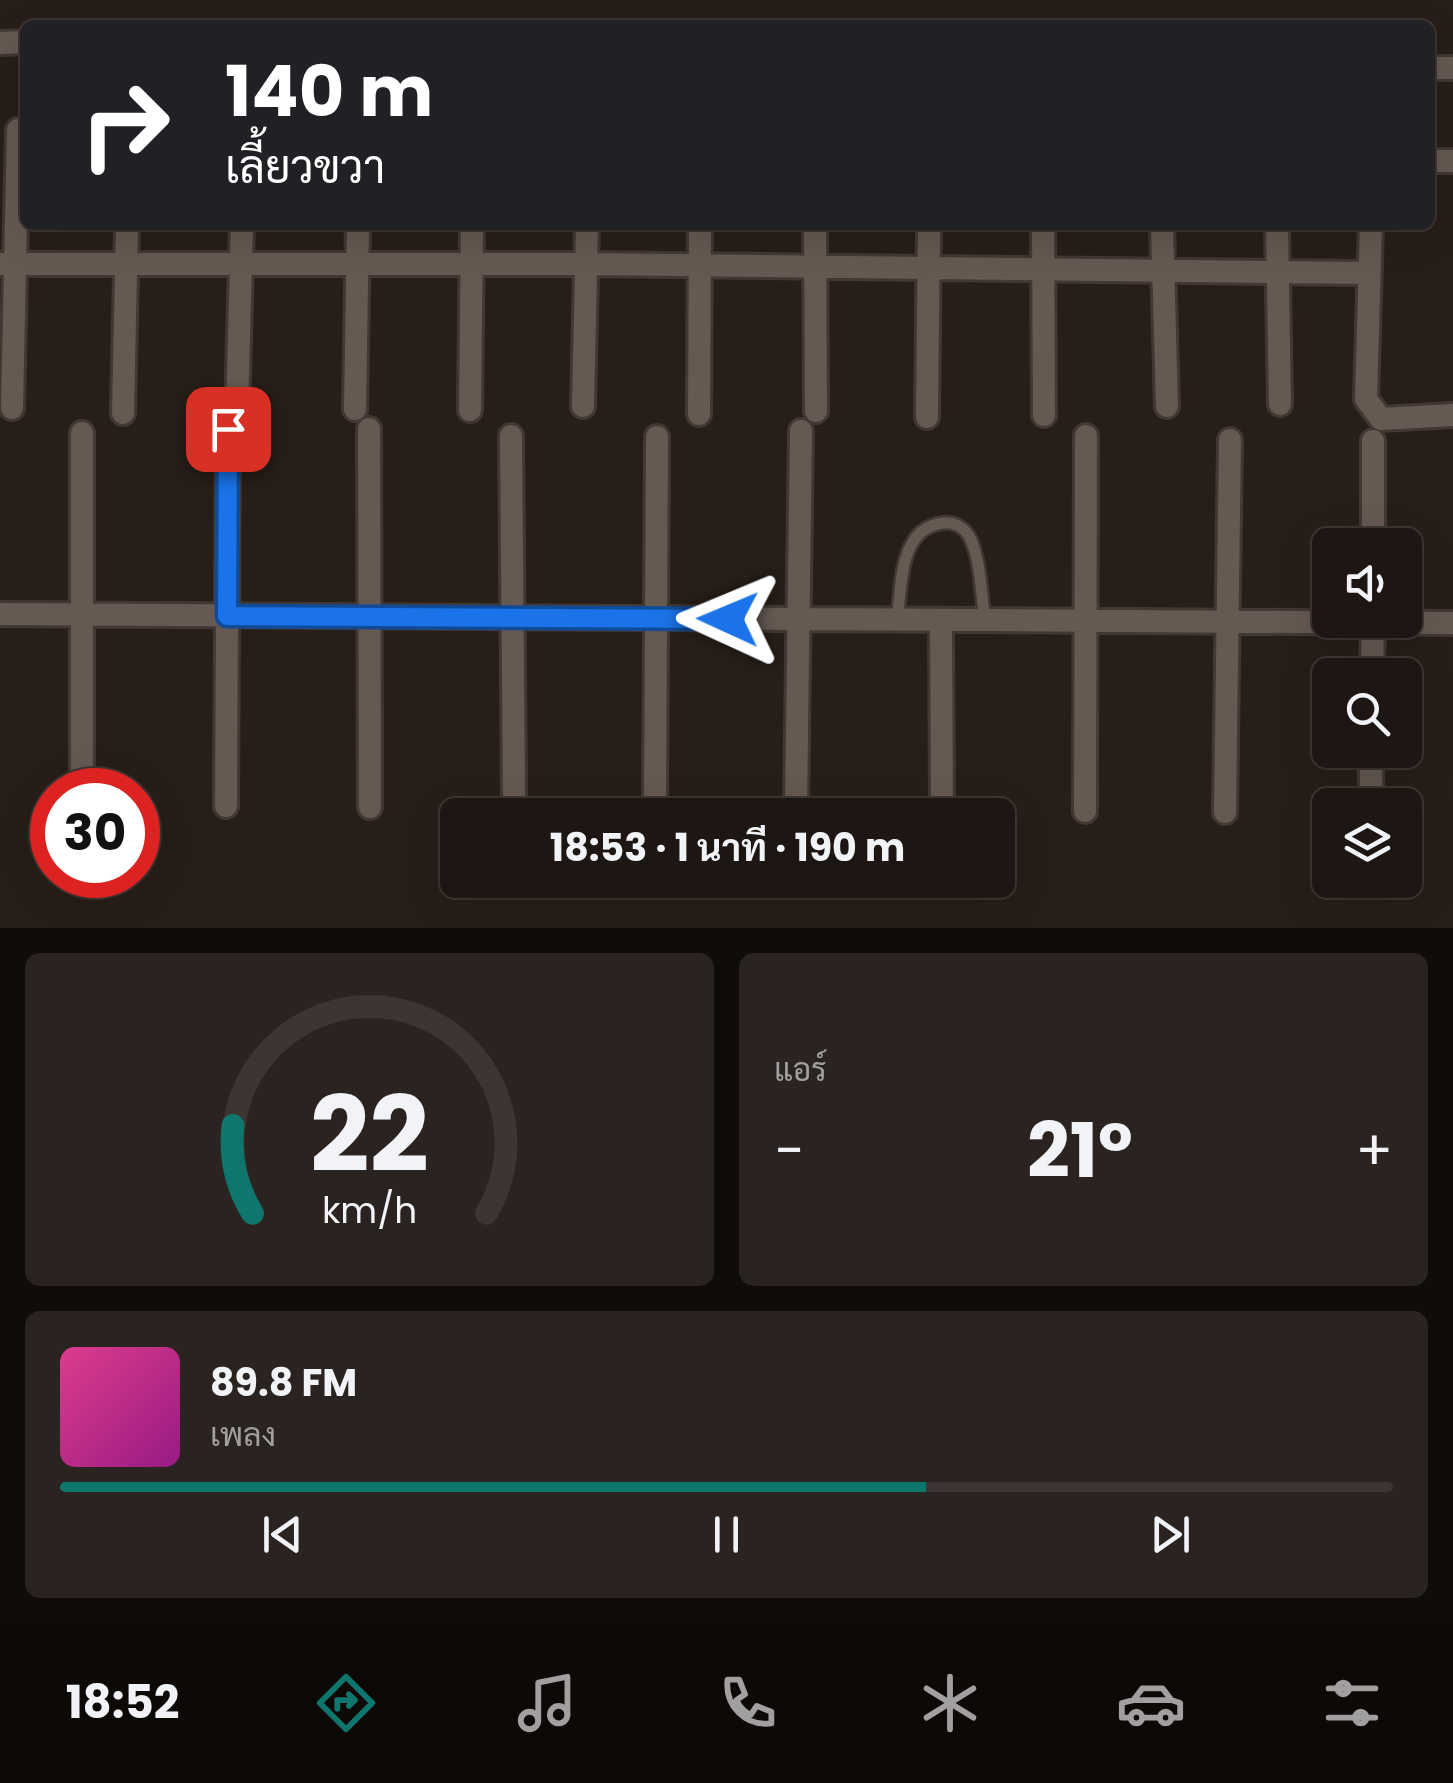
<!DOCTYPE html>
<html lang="th">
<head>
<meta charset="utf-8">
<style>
  body { margin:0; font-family:Poppins,Sarabun,sans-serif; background:#2b2320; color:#f1f3f6; height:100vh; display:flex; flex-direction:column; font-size:38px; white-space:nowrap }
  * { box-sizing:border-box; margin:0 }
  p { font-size:32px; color:#a19f9f }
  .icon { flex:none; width:55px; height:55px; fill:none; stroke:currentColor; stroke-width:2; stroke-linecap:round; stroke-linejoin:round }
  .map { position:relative; height:928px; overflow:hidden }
  .drawer { display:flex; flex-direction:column; gap:25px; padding:25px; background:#100c0a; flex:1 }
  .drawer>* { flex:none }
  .guide { position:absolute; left:20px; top:20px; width:1415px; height:210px; border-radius:15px; box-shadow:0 10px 40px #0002,0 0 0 2px #3c3532; background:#202124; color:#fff; overflow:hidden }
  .buttons { position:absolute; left:1312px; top:528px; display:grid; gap:20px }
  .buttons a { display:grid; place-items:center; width:110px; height:110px; border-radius:15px; background:#1e1612; box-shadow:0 10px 40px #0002,0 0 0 2px #3c3532; font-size:50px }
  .speed { position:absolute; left:30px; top:768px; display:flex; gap:20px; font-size:50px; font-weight:700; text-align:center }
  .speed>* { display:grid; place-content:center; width:130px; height:130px; border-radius:50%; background:#1e1612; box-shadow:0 10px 40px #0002,0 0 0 2px #3c3532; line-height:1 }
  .speed .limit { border:15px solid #d22; background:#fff; color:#111 }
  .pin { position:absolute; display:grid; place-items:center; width:85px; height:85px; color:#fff; margin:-42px; border-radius:20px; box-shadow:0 5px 15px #0006 }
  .me { position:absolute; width:110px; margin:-55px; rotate:271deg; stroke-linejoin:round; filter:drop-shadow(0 0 8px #0008) }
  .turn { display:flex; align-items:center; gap:35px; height:210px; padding:0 40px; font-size:45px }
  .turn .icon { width:130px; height:130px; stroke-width:2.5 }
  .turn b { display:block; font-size:70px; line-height:85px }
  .big { font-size:75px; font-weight:700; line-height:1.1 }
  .drawer .widget { flex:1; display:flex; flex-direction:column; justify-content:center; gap:15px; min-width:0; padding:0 35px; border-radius:15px; background:#2b2320 }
  .drawer .dial { align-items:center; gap:0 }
  .dial svg { height:260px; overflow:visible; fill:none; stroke:#3c3532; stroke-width:7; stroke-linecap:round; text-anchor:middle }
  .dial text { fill:#f1f3f6; stroke:none }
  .song { display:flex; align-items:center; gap:30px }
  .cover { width:120px; height:120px; border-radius:15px; background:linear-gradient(135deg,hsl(330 70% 55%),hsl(310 70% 35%)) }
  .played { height:10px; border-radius:5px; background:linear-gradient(90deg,#0f766e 65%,#3c3532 65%) }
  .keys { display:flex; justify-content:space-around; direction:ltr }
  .heat { display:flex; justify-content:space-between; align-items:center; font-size:55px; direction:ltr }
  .drawer .tiles { flex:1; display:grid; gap:25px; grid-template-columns:1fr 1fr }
  .widget:last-child { grid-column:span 2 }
  .trip { position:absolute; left:440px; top:798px; width:575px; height:100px; border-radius:15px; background:#1e1612; box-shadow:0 10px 40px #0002,0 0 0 2px #3c3532; font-weight:700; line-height:100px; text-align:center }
  .tabs { display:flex; height:160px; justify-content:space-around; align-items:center; background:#0c0907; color:#a19f9f }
  .tabs .icon { width:70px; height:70px }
  .tabs .selected { color:#0f766e }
  .tabs b { font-size:45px; color:#f1f3f6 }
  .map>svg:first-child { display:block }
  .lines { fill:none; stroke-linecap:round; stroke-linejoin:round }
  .lane-casing { stroke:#413834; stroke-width:16 }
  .street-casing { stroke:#413834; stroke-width:28 }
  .lane { stroke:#665952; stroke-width:11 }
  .street { stroke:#665952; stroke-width:22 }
  .route-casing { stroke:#114b97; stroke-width:25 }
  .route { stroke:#1a73e8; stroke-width:18 }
</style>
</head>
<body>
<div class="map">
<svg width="1453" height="928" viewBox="0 0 1453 928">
  <rect width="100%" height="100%" fill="#281e18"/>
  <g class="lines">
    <g class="lane-casing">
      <path id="lane" d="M897,620C902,587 898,528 943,523C953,522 963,526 969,536C981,558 981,596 985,620"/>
    </g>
    <g class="street-casing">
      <path id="street" d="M0,43L25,42
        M1430,68H1453
        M1430,161H1453
        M815,225L816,411
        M1043,225L1044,415
        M1162,225L1167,406
        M1277,225L1280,404
        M1371,225L1366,399L1381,419L1453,415
        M0,264H586L1366,273
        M583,406L587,225
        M12,408L18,130
        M355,409L358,225
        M470,410L472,225
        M123,413L127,225
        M237,413L242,225
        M699,414L700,225
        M927,417L929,225
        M369,429L370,807
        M511,436L514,795
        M1373,441V545
        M0,614L1453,623
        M941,620L942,810
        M1372,675L1373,620
        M82,790V433
        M1371,805V750
        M226,806L228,429
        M796,809L801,431
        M655,810L657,437
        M1085,811L1086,436
        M1225,812L1230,440"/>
    </g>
    <use href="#lane" class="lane"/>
    <use href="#street" class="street"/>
  </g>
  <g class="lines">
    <g class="route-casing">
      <path id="route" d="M228,429L227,616L728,619"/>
    </g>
    <use href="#route" class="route"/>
  </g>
</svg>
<div class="buttons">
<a><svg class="icon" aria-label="sound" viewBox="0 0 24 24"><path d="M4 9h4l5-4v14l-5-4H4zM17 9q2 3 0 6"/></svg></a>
<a><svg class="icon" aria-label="search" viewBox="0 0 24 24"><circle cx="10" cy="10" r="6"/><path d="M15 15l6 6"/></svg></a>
<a><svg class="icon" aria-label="layers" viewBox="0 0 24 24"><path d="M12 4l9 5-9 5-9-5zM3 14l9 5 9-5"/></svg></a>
</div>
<div class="speed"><div class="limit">30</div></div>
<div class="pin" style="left:228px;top:429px;background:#d93025"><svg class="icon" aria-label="arrive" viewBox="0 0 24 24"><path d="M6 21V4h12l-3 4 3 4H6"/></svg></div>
<svg class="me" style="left:728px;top:619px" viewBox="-20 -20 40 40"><path d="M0-17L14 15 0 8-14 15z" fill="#1a73e8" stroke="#fff" stroke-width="4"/></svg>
<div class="trip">18:53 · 1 นาที · 190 m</div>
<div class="guide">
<div class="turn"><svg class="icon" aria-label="right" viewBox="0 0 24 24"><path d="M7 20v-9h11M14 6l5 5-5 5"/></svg><div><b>140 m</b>เลี้ยวขวา</div></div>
</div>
</div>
<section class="drawer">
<div class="tiles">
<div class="widget dial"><svg viewBox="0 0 100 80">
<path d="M14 69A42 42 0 1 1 86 69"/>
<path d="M14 69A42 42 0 0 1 8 42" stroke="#0f766e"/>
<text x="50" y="56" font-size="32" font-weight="700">22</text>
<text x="50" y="72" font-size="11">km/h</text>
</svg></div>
<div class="widget"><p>แอร์</p>
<div class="heat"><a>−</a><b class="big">21°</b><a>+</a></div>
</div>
<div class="widget">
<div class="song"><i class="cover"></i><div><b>89.8 FM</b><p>เพลง</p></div></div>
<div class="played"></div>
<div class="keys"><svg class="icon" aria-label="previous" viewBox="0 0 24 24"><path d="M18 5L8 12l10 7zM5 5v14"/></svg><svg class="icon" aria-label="pause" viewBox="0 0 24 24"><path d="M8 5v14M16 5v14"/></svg><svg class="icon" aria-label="next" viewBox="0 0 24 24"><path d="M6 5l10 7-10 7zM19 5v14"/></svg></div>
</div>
</div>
</section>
<nav class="tabs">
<b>18:52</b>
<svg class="icon selected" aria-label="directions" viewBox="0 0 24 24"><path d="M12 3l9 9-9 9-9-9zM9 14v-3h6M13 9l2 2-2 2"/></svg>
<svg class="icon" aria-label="music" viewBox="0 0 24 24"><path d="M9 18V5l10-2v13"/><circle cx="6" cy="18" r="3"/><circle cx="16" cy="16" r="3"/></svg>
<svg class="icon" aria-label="phone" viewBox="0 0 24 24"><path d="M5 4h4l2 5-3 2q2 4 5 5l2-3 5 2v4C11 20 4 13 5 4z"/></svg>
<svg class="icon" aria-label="climate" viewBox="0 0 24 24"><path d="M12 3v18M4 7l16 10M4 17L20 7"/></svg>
<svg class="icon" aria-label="car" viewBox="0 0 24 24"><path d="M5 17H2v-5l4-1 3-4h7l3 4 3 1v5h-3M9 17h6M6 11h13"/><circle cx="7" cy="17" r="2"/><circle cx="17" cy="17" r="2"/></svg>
<svg class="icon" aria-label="filters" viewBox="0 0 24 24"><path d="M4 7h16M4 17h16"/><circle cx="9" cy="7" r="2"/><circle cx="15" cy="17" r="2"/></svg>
</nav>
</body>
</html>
